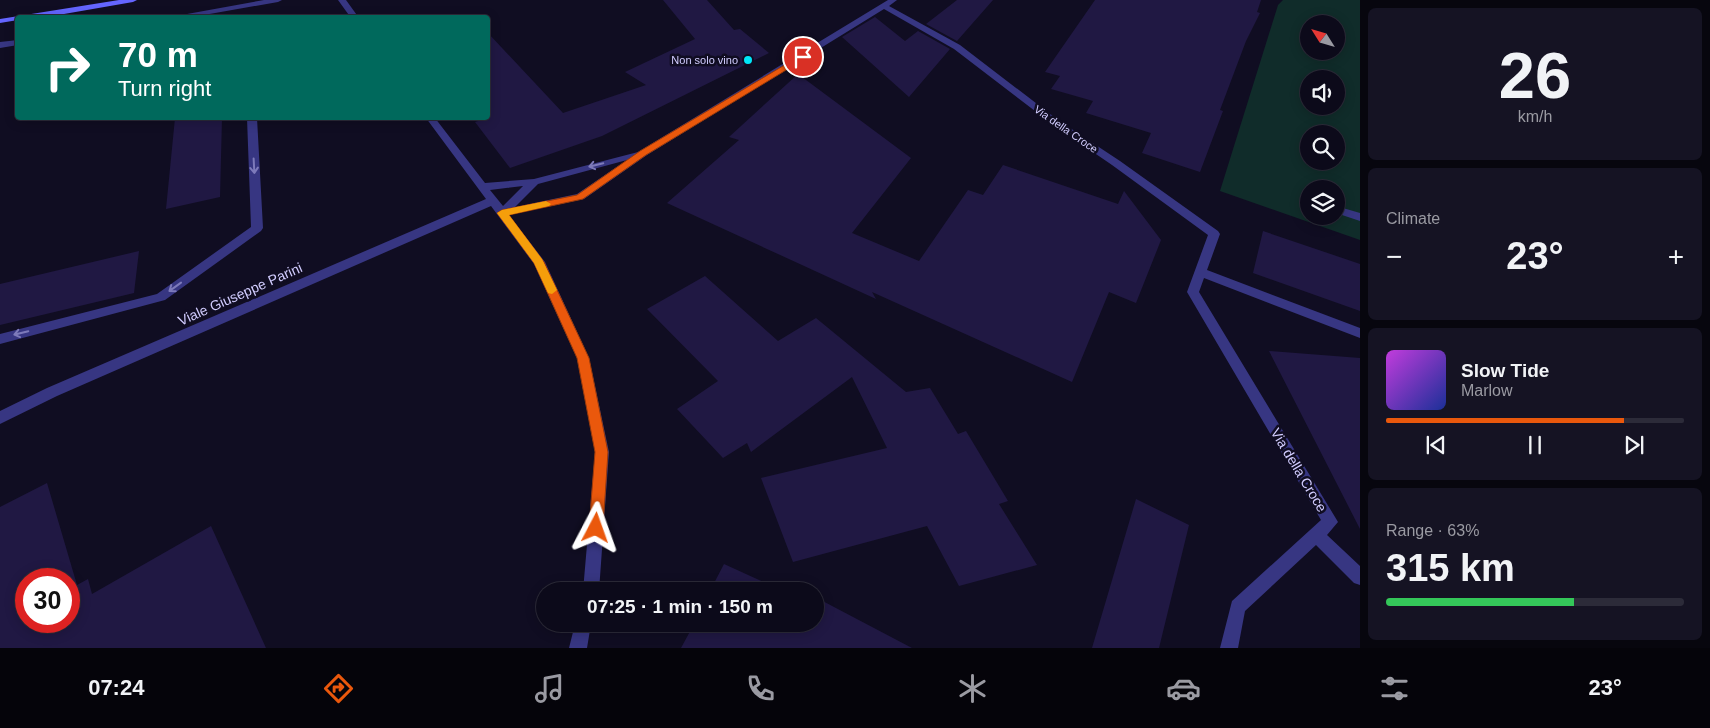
<!DOCTYPE html>
<html lang="en">
<head>
<meta charset="utf-8">
<style>
  body { margin:0; font-family:Arial,sans-serif; background:#151323; color:#f1f3f6; height:100vh; display:flex; flex-direction:column; font-size:19px; white-space:nowrap }
  * { box-sizing:border-box; margin:0 }
  p { font-size:16px; color:#9a9aa2 }
  .icon { flex:none; width:28px; height:28px; fill:none; stroke:currentColor; stroke-width:2; stroke-linecap:round; stroke-linejoin:round }
  .map { position:relative; flex:1; overflow:hidden }
  .details { display:flex; flex-direction:column; gap:8px; padding:8px; background:#07060e; width:350px }
  .details>* { flex:none }
  .banner { position:absolute; left:15px; top:15px; width:475px; height:105px; border-radius:5px; box-shadow:0 2px 12px #0003,0 0 0 1px #2c2b39; background:#00695c; color:#fff; overflow:hidden }
  .needle { width:32px; rotate:307deg }
  .tools { position:absolute; left:1300px; top:15px; display:grid; gap:10px }
  .tools a { display:grid; place-items:center; width:45px; height:45px; border-radius:50%; background:#0c0a1a; box-shadow:0 2px 12px #0003,0 0 0 1px #2c2b39; font-size:25px }
  .speed { position:absolute; left:15px; top:568px; display:flex; gap:10px; font-size:25px; font-weight:700; text-align:center }
  .speed>* { display:grid; place-content:center; width:65px; height:65px; border-radius:50%; background:#0c0a1a; box-shadow:0 2px 12px #0003,0 0 0 1px #2c2b39; line-height:1 }
  .speed .limit { border:8px solid #d22; background:#fff; color:#111 }
  .pin { position:absolute; display:grid; place-items:center; width:42px; height:42px; color:#fff; margin:-21px; border:2px solid #fff; border-radius:50%; box-shadow:0 1px 5px #0007 }
  .me { position:absolute; width:55px; margin:-28px; rotate:4deg; stroke-linejoin:round; filter:drop-shadow(0 0 4px #0008) }
  .turn { display:flex; align-items:center; gap:18px; height:105px; padding:0 20px; font-size:22px }
  .turn .icon { width:65px; height:65px; stroke-width:2.5 }
  .turn b { display:block; font-size:35px; line-height:42px }
  .big { font-size:38px; font-weight:700; line-height:1.1 }
  .details .widget { flex:1; display:flex; flex-direction:column; justify-content:center; gap:8px; min-width:0; padding:0 18px; border-radius:8px; background:#151323 }
  .details .dial { align-items:center; gap:0 }
  .dial b { font-size:65px; line-height:1 }
  .song { display:flex; align-items:center; gap:15px }
  .cover { width:60px; height:60px; border-radius:8px; background:linear-gradient(135deg,hsl(290 70% 55%),hsl(230 70% 35%)) }
  .played { height:5px; border-radius:2px; background:linear-gradient(90deg,#ea580c 80%,#2c2b39 80%) }
  .keys { display:flex; justify-content:space-around; direction:ltr }
  .heat { display:flex; justify-content:space-between; align-items:center; font-size:28px; direction:ltr }
  .charge { height:8px; border-radius:4px; background:linear-gradient(90deg,#34c759 63%,#2c2b39 0) }
  .trip { position:absolute; left:536px; top:582px; width:288px; height:50px; border-radius:25px; background:#0c0a1a; box-shadow:0 2px 12px #0003,0 0 0 1px #2c2b39; font-weight:700; line-height:50px; text-align:center }
  .dock { display:flex; height:80px; justify-content:space-around; align-items:center; background:#05040a; color:#9a9aa2 }
  .dock .icon { width:35px; height:35px }
  .dock .on { color:#ea580c }
  .dock b { font-size:22px; color:#f1f3f6 }
  main { display:flex; flex:1; min-height:0 }
  .map>svg:first-child { display:block }
  .green { fill:#102c2a; fill-rule:evenodd }
  .building { fill:#201843; fill-rule:evenodd }
  .lines { fill:none; stroke-linecap:round; stroke-linejoin:round }
  .street { fill:#373682; fill-rule:evenodd }
  .secondary { fill:#6465ff; fill-rule:evenodd }
  .oneway { stroke:#7d7aba }
  .route { fill:#ea580c; stroke:#983908 }
  .slow { fill:#f59e0b }
  .poi-dot { fill:#00e6f8; stroke:#100d22; stroke-width:2 }
  .labels { text-anchor:middle; stroke-width:5; stroke-linejoin:round; paint-order:stroke }
  .far-poi-label { font-size:11px; fill:#d2cdff; stroke:#100d22; text-anchor:end }
  .far-street-label { font-size:11px; fill:#d2cdff; stroke:#100d22 }
  .street-label { font-size:14px; fill:#d2cdff; stroke:#100d22 }
</style>
</head>
<body>
<main>
<div class="map">
<svg width="1360" height="648" viewBox="0 0 1360 648">
  <rect width="100%" height="100%" fill="#100d22"/>
  <path class="green" d="M1283,0H1360V240L1220,191L1278,5ZM1309,24H1336V51H1309ZM1309,79H1336V106H1309ZM1309,134H1336V161H1309ZM1309,189H1336V216H1309Z"/>
  <path class="building" d="M663,0H707L734,30L740,29L769,53L602,136L510,168L475,122L488,118V33L563,113L646,85L625,72L695,39Z
    M957,0H993L957,41L926,24Z
    M1095,0H1261L1257,12L1260,13L1246,41L1220,110L1223,111L1200,172L1142,153L1151,133L1086,113L1093,101L1051,89L1060,76L1045,72Z
    M875,17L905,41L918,31L950,49L909,97L842,37Z
    M798,74L911,158L852,233L919,261L968,190L983,195L1003,165L1118,204L1124,191L1161,240L1136,303L1109,292L1072,382L872,292L876,299L667,203L739,140L729,137Z
    M175,118H222L220,197L166,209Z
    M1263,231L1360,264V311L1253,273Z
    M139,251L134,293L0,325V284Z
    M705,276L778,341L816,318L906,392L930,388L958,434L966,431L1008,501L999,504L1037,565L959,586L927,526L793,562L761,478L887,448L852,377L751,452L747,443L723,458L677,409L718,381L647,309Z
    M1269,351L1360,358V529Z
    M47,483L77,585L88,579L92,594L211,526L266,648H0V507ZM26,579H69V621H26Z
    M1136,499L1189,525L1159,648H1092Z
    M724,564L783,591H710Z
    M815,597L912,648H681L694,624H815Z"/>
  <g class="lines">
    <path class="street" d="M264,0H282L278,2L187,18H165Z
      M338,0H346L359,18H351Z
      M888,0H897L889,6L960,45L1058,120L1120,161L1218,231L1220,234L1207,270L1360,328V338L1204,278L1199,292L1335,517L1338,522L1327,535L1360,566V585L1354,583L1316,545L1245,611L1238,648H1220L1232,601L1321,520L1187,292L1208,235L1112,165L1052,124L954,49L884,9L647,155L584,199L509,215L545,262L589,358L609,452L599,591H583L595,452L577,358L534,264L491,206L57,396L0,424V411L47,388L486,199L426,118H435L485,183L534,179L638,152ZM627,160L577,194L515,207L538,184ZM523,186L503,206L490,190Z
      M18,40V45L0,48V42Z
      M247,118H257L263,228L261,231L165,300L0,344V334L157,294L251,227Z
      M1336,206L1360,213V221L1336,213Z
      M575,624H591L587,648H569Z"/>
    <path class="secondary" d="M119,0H137L133,2L41,18H18V20L0,23V19Z"/>
  </g>
  <defs><path id="oneway-shaft" d="M-6 0H5M1.5-3L5.5 0L1.5 3" fill="none" stroke-width="1.6" stroke-linecap="round" stroke-linejoin="round" transform="scale(1.25)"/></defs>
  <g class="oneway">
    <use href="#oneway-shaft" transform="translate(596 165) rotate(166)"/>
    <use href="#oneway-shaft" transform="translate(254 166) rotate(87)"/>
    <use href="#oneway-shaft" transform="translate(175 287) rotate(144)"/>
    <use href="#oneway-shaft" transform="translate(21 333) rotate(166)"/>
  </g>
  <path class="route" d="M803,54L806,55V58L646,155L583,199L509,215L544,262L589,358L608,452L603,528L601,532L596,534L591,532L589,528L595,452L577,358L534,263L497,213L502,210L577,195L640,151Z"/>
  <path class="slow" d="M546,201L551,204L549,206L509,215L542,259L557,290L552,294L548,293L534,263L497,213L502,210Z"/>
  <circle class="poi-dot" cx="748" cy="60" r="5"/>
  <g class="labels">
    <g class="far-poi-label">
      <text x="738" y="64">Non solo vino</text>
    </g>
    <g class="far-street-label">
      <text transform="translate(1066 129) rotate(35)" y="4">Via della Croce</text>
    </g>
    <g class="street-label">
      <text transform="translate(240 294) rotate(-24)" y="5">Viale Giuseppe Parini</text>
      <text transform="translate(1299 470) rotate(59)" y="5">Via della Croce</text>
    </g>
  </g>
</svg>
<div class="tools">
<a><svg class="needle" viewBox="-14 -14 28 28"><path d="M0-13l5 13h-10z" fill="#e53935"/><path d="M0 13l5-13h-10z" fill="#9a9aa2"/></svg></a>
<a><svg class="icon" aria-label="sound" viewBox="0 0 24 24"><path d="M4 9h4l5-4v14l-5-4H4zM17 9q2 3 0 6"/></svg></a>
<a><svg class="icon" aria-label="search" viewBox="0 0 24 24"><circle cx="10" cy="10" r="6"/><path d="M15 15l6 6"/></svg></a>
<a><svg class="icon" aria-label="layers" viewBox="0 0 24 24"><path d="M12 4l9 5-9 5-9-5zM3 14l9 5 9-5"/></svg></a>
</div>
<div class="speed"><div class="limit">30</div></div>
<div class="pin" style="left:803px;top:57px;background:#d93025"><svg class="icon" aria-label="arrive" viewBox="0 0 24 24"><path d="M6 21V4h12l-3 4 3 4H6"/></svg></div>
<svg class="me" style="left:596px;top:528px" viewBox="-20 -20 40 40"><path d="M0-17L14 15 0 8-14 15z" fill="#ea580c" stroke="#fff" stroke-width="4"/></svg>
<div class="trip">07:25 · 1 min · 150 m</div>
<div class="banner">
<div class="turn"><svg class="icon" aria-label="right" viewBox="0 0 24 24"><path d="M7 20v-9h11M14 6l5 5-5 5"/></svg><div><b>70 m</b>Turn right</div></div>
</div>
</div>
<section class="details">
<div class="widget dial"><b>26</b><p>km/h</p></div>
<div class="widget"><p>Climate</p>
<div class="heat"><a>−</a><b class="big">23°</b><a>+</a></div>
</div>
<div class="widget">
<div class="song"><i class="cover"></i><div><b>Slow Tide</b><p>Marlow</p></div></div>
<div class="played"></div>
<div class="keys"><svg class="icon" aria-label="previous" viewBox="0 0 24 24"><path d="M18 5L8 12l10 7zM5 5v14"/></svg><svg class="icon" aria-label="pause" viewBox="0 0 24 24"><path d="M8 5v14M16 5v14"/></svg><svg class="icon" aria-label="next" viewBox="0 0 24 24"><path d="M6 5l10 7-10 7zM19 5v14"/></svg></div>
</div>
<div class="widget"><p>Range · 63%</p><b class="big">315 km</b><div class="charge"></div></div>
</section>
</main>
<nav class="dock">
<b>07:24</b>
<svg class="icon on" aria-label="directions" viewBox="0 0 24 24"><path d="M12 3l9 9-9 9-9-9zM9 14v-3h6M13 9l2 2-2 2"/></svg>
<svg class="icon" aria-label="music" viewBox="0 0 24 24"><path d="M9 18V5l10-2v13"/><circle cx="6" cy="18" r="3"/><circle cx="16" cy="16" r="3"/></svg>
<svg class="icon" aria-label="phone" viewBox="0 0 24 24"><path d="M5 4h4l2 5-3 2q2 4 5 5l2-3 5 2v4C11 20 4 13 5 4z"/></svg>
<svg class="icon" aria-label="climate" viewBox="0 0 24 24"><path d="M12 3v18M4 7l16 10M4 17L20 7"/></svg>
<svg class="icon" aria-label="car" viewBox="0 0 24 24"><path d="M5 17H2v-5l4-1 3-4h7l3 4 3 1v5h-3M9 17h6M6 11h13"/><circle cx="7" cy="17" r="2"/><circle cx="17" cy="17" r="2"/></svg>
<svg class="icon" aria-label="filters" viewBox="0 0 24 24"><path d="M4 7h16M4 17h16"/><circle cx="9" cy="7" r="2"/><circle cx="15" cy="17" r="2"/></svg>
<b>23°</b>
</nav>
</body>
</html>
